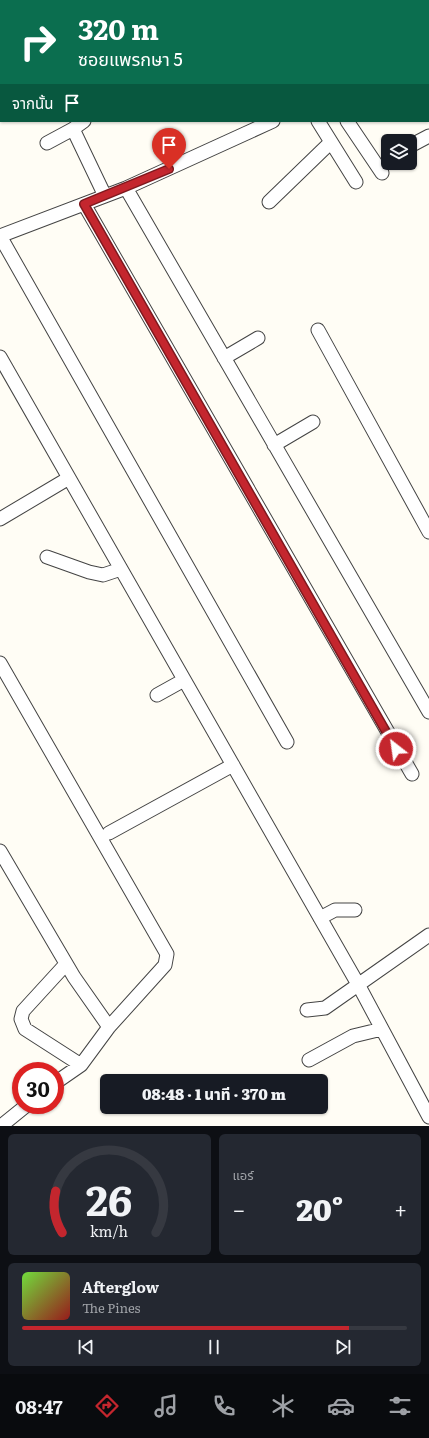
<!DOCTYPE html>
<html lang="th">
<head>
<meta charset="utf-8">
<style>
  body { margin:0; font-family:Literata,"Noto Sans Thai",serif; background:#242831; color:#f1f3f6; height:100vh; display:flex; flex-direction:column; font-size:15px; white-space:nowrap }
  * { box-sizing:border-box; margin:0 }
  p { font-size:13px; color:#9ea1a6 }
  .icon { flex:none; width:22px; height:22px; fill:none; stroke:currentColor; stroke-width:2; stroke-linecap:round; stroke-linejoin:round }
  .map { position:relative; height:1126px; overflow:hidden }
  .panel { display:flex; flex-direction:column; gap:8px; padding:8px; background:#0d0f14; flex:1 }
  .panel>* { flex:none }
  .banner { position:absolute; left:0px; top:0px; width:429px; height:122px; box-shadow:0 1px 3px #0004; background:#0b6e4f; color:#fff; overflow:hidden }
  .tools { position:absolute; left:381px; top:134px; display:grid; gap:8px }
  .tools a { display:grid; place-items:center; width:36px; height:36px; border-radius:6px; background:#171b24; box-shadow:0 1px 3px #0004; font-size:20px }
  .speed { position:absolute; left:12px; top:1062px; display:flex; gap:8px; font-size:20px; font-weight:700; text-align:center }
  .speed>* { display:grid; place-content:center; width:52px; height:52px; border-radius:50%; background:#171b24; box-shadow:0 1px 3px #0004; line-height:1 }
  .speed .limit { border:6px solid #d22; background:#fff; color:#111 }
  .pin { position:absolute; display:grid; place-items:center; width:34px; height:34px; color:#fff; margin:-41px -17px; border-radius:50% 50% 50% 0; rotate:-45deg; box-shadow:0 0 4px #0007 }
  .pin .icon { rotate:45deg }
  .me { position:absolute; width:44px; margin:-22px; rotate:330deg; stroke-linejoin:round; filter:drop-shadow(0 0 3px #0008) }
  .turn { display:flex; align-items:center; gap:14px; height:84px; padding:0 12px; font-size:18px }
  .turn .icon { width:52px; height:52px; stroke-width:2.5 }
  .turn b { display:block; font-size:28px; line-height:34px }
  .then { display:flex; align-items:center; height:38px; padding:0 12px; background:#0003; gap:8px; font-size:15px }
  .big { font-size:30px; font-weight:800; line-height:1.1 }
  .panel .tile { flex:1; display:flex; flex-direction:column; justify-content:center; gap:6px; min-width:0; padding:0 14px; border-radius:6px; background:#242831 }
  .panel .dial { align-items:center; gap:0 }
  .dial svg { height:104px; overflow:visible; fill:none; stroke:#363941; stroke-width:7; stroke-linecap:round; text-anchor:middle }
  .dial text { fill:#f1f3f6; stroke:none }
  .song { display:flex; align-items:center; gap:12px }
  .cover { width:48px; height:48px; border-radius:6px; background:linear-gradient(135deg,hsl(100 70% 55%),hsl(0 70% 35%)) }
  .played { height:4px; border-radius:2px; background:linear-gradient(90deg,#c4262e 85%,#363941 85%) }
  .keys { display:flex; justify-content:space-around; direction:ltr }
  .heat { display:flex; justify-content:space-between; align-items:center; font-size:22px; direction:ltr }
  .panel .tiles { flex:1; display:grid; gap:8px; grid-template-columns:1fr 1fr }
  .tile:last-child { grid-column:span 2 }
  .trip { position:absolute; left:100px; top:1074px; width:228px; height:40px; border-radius:6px; background:#171b24; box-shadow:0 1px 3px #0004; font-weight:800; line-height:40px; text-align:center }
  .tabs { display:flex; height:64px; justify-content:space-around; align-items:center; background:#090b0e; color:#9ea1a6 }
  .tabs .icon { width:28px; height:28px }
  .tabs .current { color:#c4262e }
  .tabs b { font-size:18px; color:#f1f3f6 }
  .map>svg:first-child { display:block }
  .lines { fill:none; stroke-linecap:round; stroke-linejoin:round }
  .canal { stroke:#b9e0f7; stroke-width:14 }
  .minor-casing { stroke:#444; stroke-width:15 }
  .minor { stroke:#fff; stroke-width:13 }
  .route-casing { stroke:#7f191e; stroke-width:10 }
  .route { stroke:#c4262e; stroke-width:7 }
</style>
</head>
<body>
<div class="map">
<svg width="429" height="1126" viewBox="0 0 429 1126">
  <rect width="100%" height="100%" fill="#fffdf5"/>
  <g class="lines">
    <path class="canal" d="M45,1L48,0
      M0,19H1"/>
    <g class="minor-casing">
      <path id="minor" d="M364,0L365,1
        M16,1L19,0
        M0,6H1
        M428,44L429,46
        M84,121L73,129L105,196
        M318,121L356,182
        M347,121L382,173
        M47,143L73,129
        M410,146L429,136
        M126,188L429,712
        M269,202L331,142
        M84,204L412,774
        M0,236L287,742
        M0,236L126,188L273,121
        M318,330L429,532
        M0,357L359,986L429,1117
        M224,358L258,338
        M274,445L313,422
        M0,519L69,478
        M47,557L89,572L103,575L121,569
        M0,663L167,954L165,965L109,1027L81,1065L55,1083
        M157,695L184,680
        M109,833L233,765
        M0,851L74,977L109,1027
        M320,918L335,910H355
        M66,964L23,1011L21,1019L25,1029L81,1065
        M307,1010L325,1008L429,935
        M309,1060L353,1036L382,1029
        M1,1126L27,1105"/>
    </g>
    <use href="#minor" class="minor"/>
  </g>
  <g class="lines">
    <g class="route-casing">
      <path id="route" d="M169,169L84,204L396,749"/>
    </g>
    <use href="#route" class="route"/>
  </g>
</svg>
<div class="tools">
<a><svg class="icon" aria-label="layers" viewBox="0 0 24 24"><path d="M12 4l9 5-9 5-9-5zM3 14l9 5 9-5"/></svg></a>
</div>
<div class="speed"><div class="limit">30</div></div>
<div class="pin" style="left:169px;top:169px;background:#d93025"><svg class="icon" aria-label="arrive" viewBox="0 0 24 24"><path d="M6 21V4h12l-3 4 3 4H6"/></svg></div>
<svg class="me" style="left:396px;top:749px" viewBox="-20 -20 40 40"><circle r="17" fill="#c4262e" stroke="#fff" stroke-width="3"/><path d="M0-11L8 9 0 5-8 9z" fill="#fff"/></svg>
<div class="trip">08:48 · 1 นาที · 370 m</div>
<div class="banner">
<div class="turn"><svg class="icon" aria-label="right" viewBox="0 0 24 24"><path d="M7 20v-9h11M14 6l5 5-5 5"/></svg><div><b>320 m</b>ซอยแพรกษา 5</div></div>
<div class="then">จากนั้น<svg class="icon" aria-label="arrive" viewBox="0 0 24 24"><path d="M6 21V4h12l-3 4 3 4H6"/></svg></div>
</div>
</div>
<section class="panel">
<div class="tiles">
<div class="tile dial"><svg viewBox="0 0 100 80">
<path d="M14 69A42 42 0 1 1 86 69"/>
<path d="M14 69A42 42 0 0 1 9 37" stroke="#c4262e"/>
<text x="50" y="56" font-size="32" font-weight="700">26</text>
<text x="50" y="72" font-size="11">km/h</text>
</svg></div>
<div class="tile"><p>แอร์</p>
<div class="heat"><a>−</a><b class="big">20°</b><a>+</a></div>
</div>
<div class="tile">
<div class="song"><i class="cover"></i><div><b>Afterglow</b><p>The Pines</p></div></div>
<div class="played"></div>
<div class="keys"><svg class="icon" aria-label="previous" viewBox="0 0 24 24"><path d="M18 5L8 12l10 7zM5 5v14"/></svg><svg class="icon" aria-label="pause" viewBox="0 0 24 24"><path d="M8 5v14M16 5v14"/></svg><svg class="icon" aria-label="next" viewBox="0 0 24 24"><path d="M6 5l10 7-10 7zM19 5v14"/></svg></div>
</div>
</div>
</section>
<nav class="tabs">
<b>08:47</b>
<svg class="icon current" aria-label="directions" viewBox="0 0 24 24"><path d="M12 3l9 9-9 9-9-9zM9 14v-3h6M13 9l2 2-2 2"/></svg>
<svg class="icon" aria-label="music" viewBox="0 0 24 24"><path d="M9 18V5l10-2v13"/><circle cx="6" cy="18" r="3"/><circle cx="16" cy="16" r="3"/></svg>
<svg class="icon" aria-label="phone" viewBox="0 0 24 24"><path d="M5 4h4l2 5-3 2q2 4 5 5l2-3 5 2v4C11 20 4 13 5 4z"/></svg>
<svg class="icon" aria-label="climate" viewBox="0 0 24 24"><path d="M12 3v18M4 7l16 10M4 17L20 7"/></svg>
<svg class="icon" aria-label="car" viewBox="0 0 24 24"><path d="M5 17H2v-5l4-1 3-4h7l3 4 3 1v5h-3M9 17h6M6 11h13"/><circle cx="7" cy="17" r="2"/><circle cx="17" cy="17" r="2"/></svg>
<svg class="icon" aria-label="filters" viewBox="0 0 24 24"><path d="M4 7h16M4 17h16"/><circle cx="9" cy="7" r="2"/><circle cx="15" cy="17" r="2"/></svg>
</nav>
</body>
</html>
